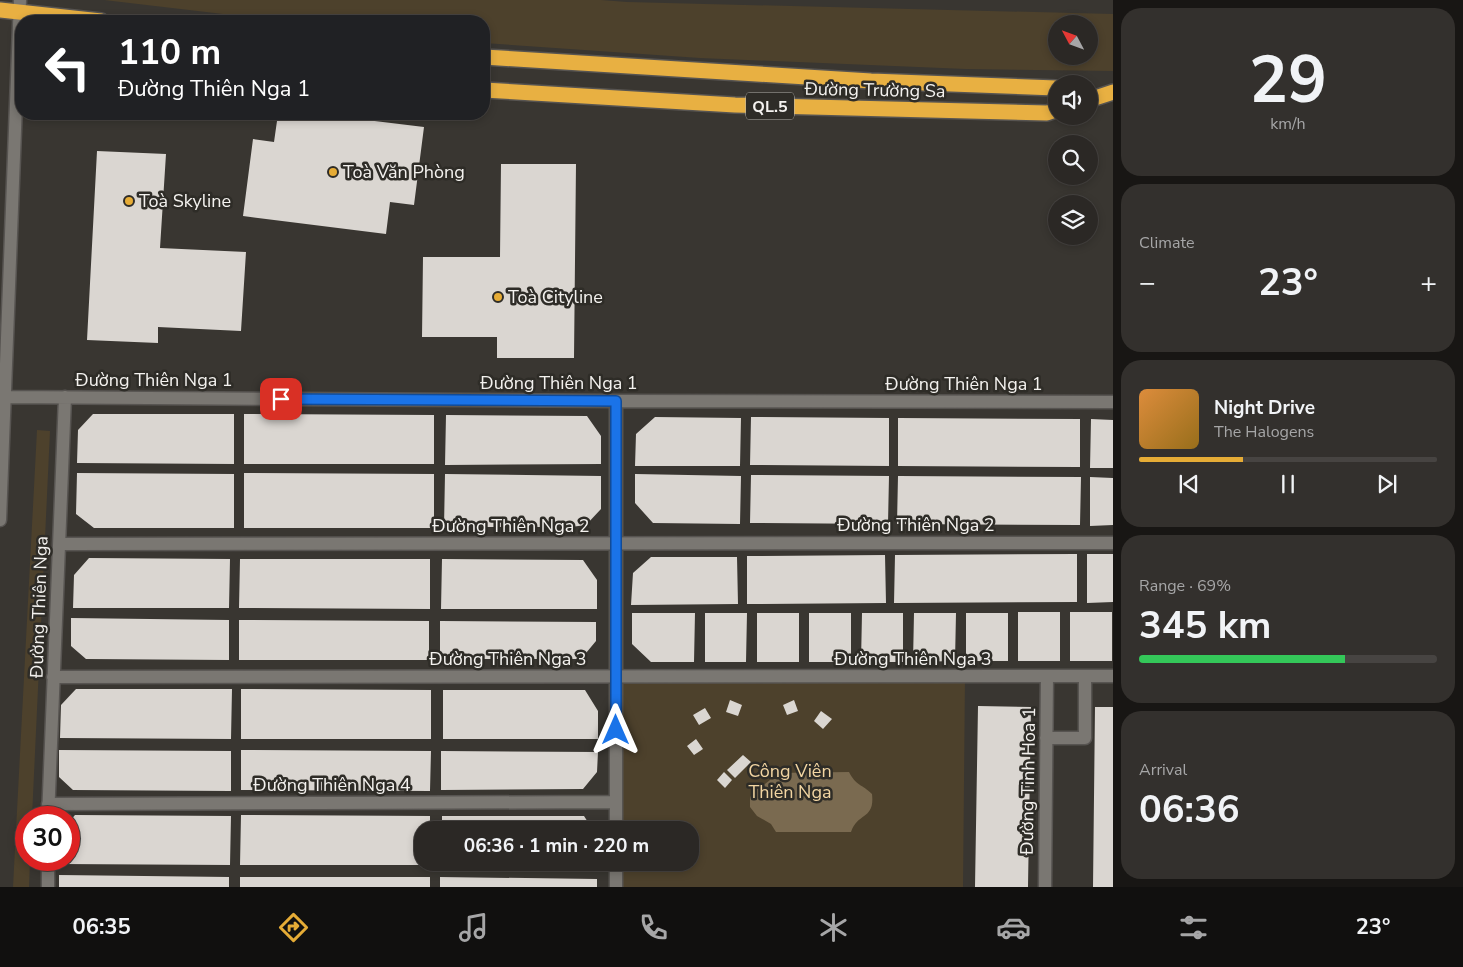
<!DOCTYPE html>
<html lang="en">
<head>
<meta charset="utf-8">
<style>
  body { margin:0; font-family:"Nunito Sans",sans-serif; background:#33302d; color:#f1f3f6; height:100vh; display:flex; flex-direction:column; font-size:19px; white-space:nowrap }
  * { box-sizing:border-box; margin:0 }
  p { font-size:16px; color:#a6a6a7 }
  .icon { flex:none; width:28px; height:28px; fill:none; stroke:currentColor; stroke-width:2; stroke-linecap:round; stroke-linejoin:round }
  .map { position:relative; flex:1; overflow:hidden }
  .sheet { display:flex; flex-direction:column; gap:8px; padding:8px; background:#181614; width:350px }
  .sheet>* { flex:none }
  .guide { position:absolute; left:15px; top:15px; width:475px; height:105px; border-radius:20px; box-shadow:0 2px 8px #0003,0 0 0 1px #474442; background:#202124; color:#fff; overflow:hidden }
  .needle { width:32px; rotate:311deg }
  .fabs { position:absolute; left:1048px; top:15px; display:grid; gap:10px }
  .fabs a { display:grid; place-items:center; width:50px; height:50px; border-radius:50%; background:#2b2825; box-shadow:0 2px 8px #0003,0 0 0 1px #474442; font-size:25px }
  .speed { position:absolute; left:15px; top:806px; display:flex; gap:10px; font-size:25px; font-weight:700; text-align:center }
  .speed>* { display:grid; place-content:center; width:65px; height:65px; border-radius:50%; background:#2b2825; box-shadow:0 2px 8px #0003,0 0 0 1px #474442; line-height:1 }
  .speed .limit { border:8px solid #d22; background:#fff; color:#111 }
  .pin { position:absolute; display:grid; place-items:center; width:42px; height:42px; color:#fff; margin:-21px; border-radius:10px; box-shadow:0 2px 8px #0006 }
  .me { position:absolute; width:55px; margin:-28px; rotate:0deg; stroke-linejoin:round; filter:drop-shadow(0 0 4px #0008) }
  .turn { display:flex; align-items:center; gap:18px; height:105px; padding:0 20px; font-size:22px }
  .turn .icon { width:65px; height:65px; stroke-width:2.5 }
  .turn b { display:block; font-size:35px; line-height:42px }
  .big { font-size:38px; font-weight:700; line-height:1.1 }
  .sheet .widget { flex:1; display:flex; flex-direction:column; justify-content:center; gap:8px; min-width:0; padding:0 18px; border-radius:20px; background:#33302d }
  .sheet .dial { align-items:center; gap:0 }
  .dial b { font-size:65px; line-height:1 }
  .song { display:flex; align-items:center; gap:15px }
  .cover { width:60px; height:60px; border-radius:8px; background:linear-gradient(135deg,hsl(30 70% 55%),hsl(40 70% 35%)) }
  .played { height:5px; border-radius:2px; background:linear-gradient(90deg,#e6ac36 35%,#474442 35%) }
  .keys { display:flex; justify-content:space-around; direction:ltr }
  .heat { display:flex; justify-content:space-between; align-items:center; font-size:28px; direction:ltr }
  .charge { height:8px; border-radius:4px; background:linear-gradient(90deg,#34c759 69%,#474442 0) }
  .trip { position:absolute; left:414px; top:821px; width:285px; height:50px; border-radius:20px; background:#2b2825; box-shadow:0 2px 8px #0003,0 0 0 1px #474442; font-weight:700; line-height:50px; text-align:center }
  .dock { display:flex; height:80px; justify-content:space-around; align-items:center; background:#11100f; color:#a6a6a7 }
  .dock .icon { width:35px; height:35px }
  .dock .on { color:#e6ac36 }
  .dock b { font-size:22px; color:#f1f3f6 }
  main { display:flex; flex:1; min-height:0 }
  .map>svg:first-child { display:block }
  .green { fill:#4d412c; fill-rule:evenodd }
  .water { fill:#7a6a50 }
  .building { fill:#dad6d1 }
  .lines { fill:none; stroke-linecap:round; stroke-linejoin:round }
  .minor-casing { stroke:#575451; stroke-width:15 }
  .highway-casing { stroke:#575451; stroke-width:18 }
  .minor { stroke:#7a7772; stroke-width:12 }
  .highway { stroke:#e8b042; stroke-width:15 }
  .route-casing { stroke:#114b97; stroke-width:12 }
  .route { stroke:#1a73e8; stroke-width:9 }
  .poi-dot { fill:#e6ac36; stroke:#2e2c27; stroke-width:2 }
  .labels { text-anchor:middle; stroke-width:5; stroke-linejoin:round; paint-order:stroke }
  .shield { fill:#2e2c27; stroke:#b9b7b3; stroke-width:1 }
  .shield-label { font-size:16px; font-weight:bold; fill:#f4f2ef }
  .street-label { font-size:18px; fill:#f4f2ef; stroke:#2e2c27 }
  .poi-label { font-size:18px; fill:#f4f2ef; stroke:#2e2c27; text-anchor:start }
  .park-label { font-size:18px; fill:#f2d5a2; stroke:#2e2c27 }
</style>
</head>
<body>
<main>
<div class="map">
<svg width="1113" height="887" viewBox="0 0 1113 887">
  <rect width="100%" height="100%" fill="#393631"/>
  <path class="green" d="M104,0H601L627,2L1113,14V71L966,69L700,58L484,43V21H261L240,16ZM1056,24H1089V56H1056Z
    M37,430L50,431L32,817L26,818V860H30L29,887H13Z
    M616,676H965L963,887H616V863L690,862V830H616Z"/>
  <path class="water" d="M849,772C856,786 862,784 872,794C875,820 858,812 851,832H776L771,824L757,816L750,807V798L753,791L758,787L765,784L770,780L773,773Z"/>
  <path class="building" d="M278,114H317L424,127L414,205L390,202L386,234L243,216L253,139L274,142Z
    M97,151L166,154L160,248L246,252L241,331L158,327V343L87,340Z
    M501,164H576L574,358H497V337H422L423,257H500Z
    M93,414H234V464L77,463L78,430Z
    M244,414L434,415V464H244Z
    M446,415L587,416L601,436V464L445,465Z
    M655,417L741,418L740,466H635L636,434Z
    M751,417L889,418V466L750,465Z
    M898,418L1080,419V467L898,466Z
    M1091,419L1113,420V468H1090Z
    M77,473L234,474V528H94L76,514Z
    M244,473L434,474V528H244Z
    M445,474L601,476V509L586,525L571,527H444Z
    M635,474L741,476L740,524L653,523L635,503Z
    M751,475L889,476L888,524L750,523Z
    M898,476L1081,477L1080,525L897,524Z
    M1090,477L1113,478V525L1090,526Z
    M1077,554V602L894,603L895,555Z
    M1087,554H1113V602L1087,603Z
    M885,555L886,603L747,604V556Z
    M651,557H737L738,604L631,605L633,573Z
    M89,558L230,559L229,608H73L74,575Z
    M240,559H430V609L239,608Z
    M442,559L583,560L597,580V609H441Z
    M1018,612H1060V661H1018Z
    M1070,612H1112V661H1070Z
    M632,613H695L694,662H651L632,644Z
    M705,613H747L746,662H705Z
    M757,613H799V662H757Z
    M809,613H851V662H809Z
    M862,613H903V662H861Z
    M914,613H956L955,661L913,662Z
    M966,613H1008V661H966Z
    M71,618L229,620V660L86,659L71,646Z
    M239,620L429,621V660H239Z
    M440,621L596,622V641L581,659H440Z
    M76,689H232L231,739L60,738L61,705Z
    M241,689L431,690V739H241Z
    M443,690H585L598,711V739H443Z
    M730,700L742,705L738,716L726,712Z
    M794,700L798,711L787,715L783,705Z
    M978,706L1031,707L1028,887H975Z
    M1095,707H1113V887H1093Z
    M705,708L711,718L699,725L693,715Z
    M821,711L832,719L823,729L814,721Z
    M696,739L703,749L694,755L687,746Z
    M59,750L231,751V791L73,790L59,777Z
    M241,750L431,751L430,791L241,790Z
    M441,751L598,752L597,772L583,789L441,790Z
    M743,755L751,762L735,778L727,770Z
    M724,772L732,780L725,788L717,780Z
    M75,815L231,816L230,865L59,864V860H69V822Z
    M241,815L430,816V830H422V862H430V865H240Z
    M442,816H584L593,830H442Z
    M442,862H598V865L442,866Z
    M59,875L229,877V887H59Z
    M240,877H430V887H240Z
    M440,877L597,879V887H440Z"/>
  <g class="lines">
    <g class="minor-casing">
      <path id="minor" d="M5,397L616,401L1113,402
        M616,401V830
        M0,520L20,0
        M59,544L1113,543
        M53,677L1113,676
        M1046,738H1085V676
        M48,804L616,802
        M48,818L65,397
        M48,860V887
        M616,887V862
        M1045,887L1047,676"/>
    </g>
    <g class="highway-casing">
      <path id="highway" d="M0,10L101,21
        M484,57L871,81L1056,88
        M484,90L735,105L1047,113L1056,110
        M1089,100L1113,92"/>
    </g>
    <use href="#minor" class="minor"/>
    <use href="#highway" class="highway"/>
  </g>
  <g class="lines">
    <g class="route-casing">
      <path id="route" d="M281,399L616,401V730"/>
    </g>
    <use href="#route" class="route"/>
  </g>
  <g class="poi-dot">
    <circle cx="333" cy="172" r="5"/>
    <circle cx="129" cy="201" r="5"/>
    <circle cx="498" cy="297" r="5"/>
  </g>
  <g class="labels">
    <rect class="shield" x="746" y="92.5" width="48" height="27" rx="4"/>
    <g class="shield-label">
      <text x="770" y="112">QL.5</text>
    </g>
    <g class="street-label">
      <text transform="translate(875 90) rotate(1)" y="6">Đường Trường Sa</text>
      <text x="154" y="386">Đường Thiên Nga 1</text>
      <text x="559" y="389">Đường Thiên Nga 1</text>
      <text x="964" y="390">Đường Thiên Nga 1</text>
      <text x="916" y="531">Đường Thiên Nga 2</text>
      <text x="511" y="532">Đường Thiên Nga 2</text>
      <text transform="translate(39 607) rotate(-88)" y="6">Đường Thiên Nga</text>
      <text x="508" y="665">Đường Thiên Nga 3</text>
      <text x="913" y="665">Đường Thiên Nga 3</text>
      <text transform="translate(1028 781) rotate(-89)" y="6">Đường Tinh Hoa 1</text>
      <text x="332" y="791">Đường Thiên Nga 4</text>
    </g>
    <g class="poi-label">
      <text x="343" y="178">Toà Văn Phòng</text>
      <text x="139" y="207">Toà Skyline</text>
      <text x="508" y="303">Toà Cityline</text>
    </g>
    <g class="park-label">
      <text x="790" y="777">Công Viên<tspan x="790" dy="21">Thiên Nga</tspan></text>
    </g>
  </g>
</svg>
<div class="fabs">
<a><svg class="needle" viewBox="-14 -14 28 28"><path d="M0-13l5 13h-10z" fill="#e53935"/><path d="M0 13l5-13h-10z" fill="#a6a6a7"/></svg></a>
<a><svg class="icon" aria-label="sound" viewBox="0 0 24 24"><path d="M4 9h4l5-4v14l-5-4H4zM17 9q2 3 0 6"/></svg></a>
<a><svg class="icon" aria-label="search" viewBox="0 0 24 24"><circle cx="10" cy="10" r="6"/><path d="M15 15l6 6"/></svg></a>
<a><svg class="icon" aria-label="layers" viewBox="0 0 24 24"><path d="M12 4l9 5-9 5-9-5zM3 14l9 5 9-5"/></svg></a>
</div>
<div class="speed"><div class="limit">30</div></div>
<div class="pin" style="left:281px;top:399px;background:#d93025"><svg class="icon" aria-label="arrive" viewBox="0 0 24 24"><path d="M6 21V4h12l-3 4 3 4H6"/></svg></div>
<svg class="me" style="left:616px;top:730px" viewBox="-20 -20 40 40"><path d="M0-17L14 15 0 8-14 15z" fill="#1a73e8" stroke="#fff" stroke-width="4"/></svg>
<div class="trip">06:36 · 1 min · 220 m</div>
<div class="guide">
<div class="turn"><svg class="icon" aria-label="left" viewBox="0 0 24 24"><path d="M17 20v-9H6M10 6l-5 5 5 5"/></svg><div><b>110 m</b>Đường Thiên Nga 1</div></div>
</div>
</div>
<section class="sheet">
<div class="widget dial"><b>29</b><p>km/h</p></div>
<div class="widget"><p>Climate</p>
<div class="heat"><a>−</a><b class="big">23°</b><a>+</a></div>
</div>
<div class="widget">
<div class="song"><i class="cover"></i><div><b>Night Drive</b><p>The Halogens</p></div></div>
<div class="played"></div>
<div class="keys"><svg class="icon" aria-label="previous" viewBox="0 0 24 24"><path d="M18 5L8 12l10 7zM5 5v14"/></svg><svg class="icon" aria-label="pause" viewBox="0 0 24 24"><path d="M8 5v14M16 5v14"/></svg><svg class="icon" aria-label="next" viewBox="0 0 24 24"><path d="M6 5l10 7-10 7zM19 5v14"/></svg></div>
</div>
<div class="widget"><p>Range · 69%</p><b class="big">345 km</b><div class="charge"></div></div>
<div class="widget"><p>Arrival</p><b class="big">06:36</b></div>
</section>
</main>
<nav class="dock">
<b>06:35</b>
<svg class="icon on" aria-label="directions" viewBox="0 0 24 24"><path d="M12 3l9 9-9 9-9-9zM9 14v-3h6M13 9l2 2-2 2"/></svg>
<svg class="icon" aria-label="music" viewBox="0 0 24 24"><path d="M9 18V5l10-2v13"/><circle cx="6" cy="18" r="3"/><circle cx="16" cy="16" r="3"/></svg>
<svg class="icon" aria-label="phone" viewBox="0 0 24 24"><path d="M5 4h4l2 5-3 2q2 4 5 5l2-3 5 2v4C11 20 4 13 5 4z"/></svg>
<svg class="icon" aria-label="climate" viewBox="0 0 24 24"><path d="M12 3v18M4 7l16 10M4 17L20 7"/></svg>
<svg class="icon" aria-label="car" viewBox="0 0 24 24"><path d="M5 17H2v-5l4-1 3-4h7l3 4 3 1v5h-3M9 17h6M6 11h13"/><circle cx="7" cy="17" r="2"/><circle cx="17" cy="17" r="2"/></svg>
<svg class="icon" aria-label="filters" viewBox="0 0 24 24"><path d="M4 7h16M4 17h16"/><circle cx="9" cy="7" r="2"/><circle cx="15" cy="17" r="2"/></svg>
<b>23°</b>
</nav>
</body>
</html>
